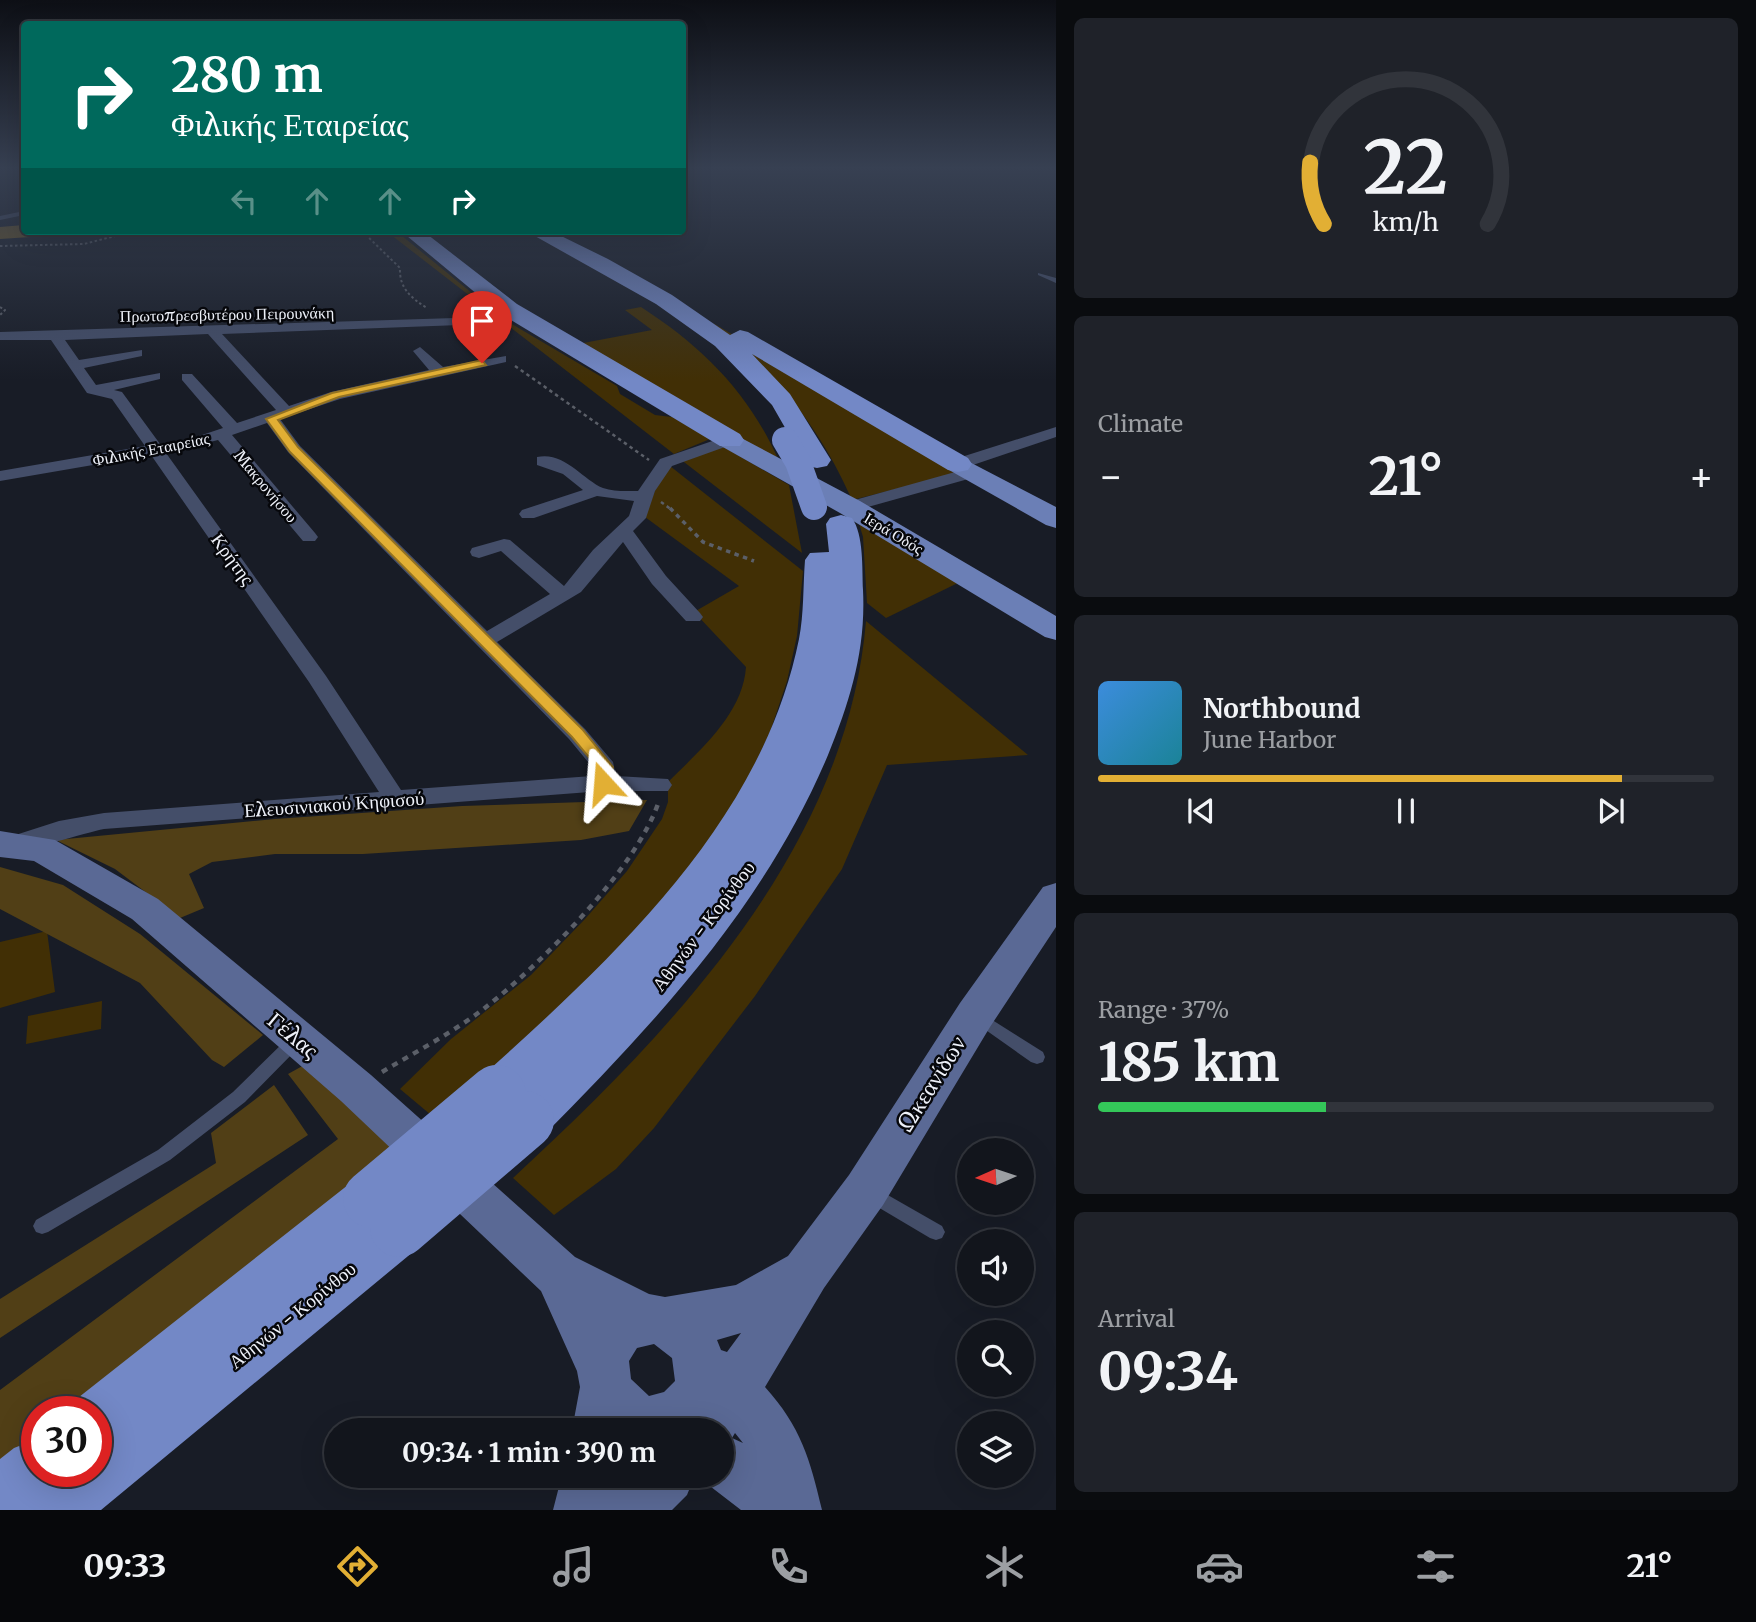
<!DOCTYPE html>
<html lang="en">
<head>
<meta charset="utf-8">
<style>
  body { margin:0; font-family:Merriweather,serif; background:#1f2229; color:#f1f3f6; height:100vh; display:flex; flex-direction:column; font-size:26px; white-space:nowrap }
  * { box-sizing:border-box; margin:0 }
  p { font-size:23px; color:#9c9fa3 }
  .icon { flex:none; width:38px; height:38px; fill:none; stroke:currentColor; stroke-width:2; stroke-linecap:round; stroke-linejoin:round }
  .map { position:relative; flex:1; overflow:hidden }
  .side { display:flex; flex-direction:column; gap:18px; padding:18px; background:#0a0c0f; width:700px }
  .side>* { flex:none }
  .top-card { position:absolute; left:21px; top:21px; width:665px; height:214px; border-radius:7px; box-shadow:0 7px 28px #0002,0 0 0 2px #31343b; background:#00695c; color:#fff; overflow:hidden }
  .needle { width:46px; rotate:267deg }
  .buttons { position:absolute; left:957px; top:1138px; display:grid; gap:14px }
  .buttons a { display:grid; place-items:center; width:77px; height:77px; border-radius:50%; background:#12151c; box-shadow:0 7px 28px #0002,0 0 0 2px #31343b; font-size:35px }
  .speed { position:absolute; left:21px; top:1396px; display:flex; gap:14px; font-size:35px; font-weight:700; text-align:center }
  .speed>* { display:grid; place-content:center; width:91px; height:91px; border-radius:50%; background:#12151c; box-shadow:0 7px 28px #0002,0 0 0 2px #31343b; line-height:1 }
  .speed .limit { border:10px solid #d22; background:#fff; color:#111 }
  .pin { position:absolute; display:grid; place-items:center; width:60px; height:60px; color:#fff; margin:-72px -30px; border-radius:50% 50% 50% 0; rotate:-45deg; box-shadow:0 0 7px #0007 }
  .pin .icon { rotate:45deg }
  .me { position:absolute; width:77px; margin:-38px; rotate:341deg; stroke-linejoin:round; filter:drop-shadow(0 0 5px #0008) }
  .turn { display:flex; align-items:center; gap:24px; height:147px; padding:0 35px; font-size:32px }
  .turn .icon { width:91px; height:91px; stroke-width:2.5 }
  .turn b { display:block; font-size:49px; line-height:60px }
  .lanes { display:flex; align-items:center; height:66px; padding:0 35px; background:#0003; justify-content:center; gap:35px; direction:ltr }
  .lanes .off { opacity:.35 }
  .big { font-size:52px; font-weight:700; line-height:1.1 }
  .side .tile { flex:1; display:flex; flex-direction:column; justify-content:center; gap:10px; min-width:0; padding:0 24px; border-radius:10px; background:#1f2229 }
  .side .dial { align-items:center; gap:0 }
  .dial svg { height:182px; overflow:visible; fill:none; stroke:#31343b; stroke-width:7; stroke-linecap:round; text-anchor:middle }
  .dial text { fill:#f1f3f6; stroke:none }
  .song { display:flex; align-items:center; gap:21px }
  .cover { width:84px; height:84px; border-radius:10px; background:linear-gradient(135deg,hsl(210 70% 55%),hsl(190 70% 35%)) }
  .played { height:7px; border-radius:4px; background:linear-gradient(90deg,#e2af34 85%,#31343b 85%) }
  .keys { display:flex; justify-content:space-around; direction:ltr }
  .heat { display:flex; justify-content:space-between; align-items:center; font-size:38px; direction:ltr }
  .charge { height:10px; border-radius:5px; background:linear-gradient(90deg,#34c759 37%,#31343b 0) }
  .trip { position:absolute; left:324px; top:1418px; width:410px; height:70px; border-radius:35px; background:#12151c; box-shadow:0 7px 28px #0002,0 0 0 2px #31343b; font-weight:700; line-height:70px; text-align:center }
  .tabs { display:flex; height:112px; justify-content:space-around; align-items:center; background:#07080b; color:#9c9fa3 }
  .tabs .icon { width:49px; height:49px }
  .tabs .on { color:#e2af34 }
  .tabs b { font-size:32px; color:#f1f3f6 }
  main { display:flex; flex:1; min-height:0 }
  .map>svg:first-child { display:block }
  .green { fill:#412f05 }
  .forest { fill:#513f16 }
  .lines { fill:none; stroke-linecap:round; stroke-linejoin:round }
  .river { fill:#745a1f; fill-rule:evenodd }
  .path-far3 { stroke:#5b5f68; stroke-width:2; stroke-dasharray:2.5 2.5; stroke-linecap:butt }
  .path-far2 { stroke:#5b5f68; stroke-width:2.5; stroke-dasharray:3.5 3.5; stroke-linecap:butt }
  .path-far1 { stroke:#5b5f68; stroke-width:3.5; stroke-dasharray:4.5 4.5; stroke-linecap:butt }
  .path { stroke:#5b5f68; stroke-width:4.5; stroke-dasharray:6 6; stroke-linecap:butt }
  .service { fill:#444e69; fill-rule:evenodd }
  .minor { fill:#444e69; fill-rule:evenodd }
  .secondary { fill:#5a6995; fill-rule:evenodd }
  .primary { fill:#6b7fb6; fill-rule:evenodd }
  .trunk { fill:#7388c6; fill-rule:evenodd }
  .trunk-bridge-far1 { stroke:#7388c6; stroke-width:26 }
  .trunk-bridge { stroke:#7388c6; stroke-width:58 }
  .route { fill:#e2af34; stroke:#937222; stroke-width:2 }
  .labels { text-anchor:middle; stroke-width:5; stroke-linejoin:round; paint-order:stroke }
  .far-street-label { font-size:16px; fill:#eef1f9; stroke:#06070b }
  .street-label { font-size:19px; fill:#eef1f9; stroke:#06070b }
  .near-street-label { font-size:23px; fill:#eef1f9; stroke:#06070b }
</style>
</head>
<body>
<main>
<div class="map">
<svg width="1056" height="1510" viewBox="0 0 1056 1510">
  <rect width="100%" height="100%" fill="#181c26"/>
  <path class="green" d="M386,231H396L505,320L617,386L620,394L655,415L672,417L710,439L674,454Z
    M641,307C703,347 749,393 779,461L578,344L652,330L625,310Z
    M713,323L953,464L958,468L953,475L852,500C820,427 775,372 713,323Z
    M722,446L789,485L802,553L680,459Z
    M670,466L803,571L797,636L787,681L770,732L743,789L708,845L611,964L437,1120L400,1089L451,1039L531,975L585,919L627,871L662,819L668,802V782C699,751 743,714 746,667L694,612L739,586L645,517L656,488Z
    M858,520L964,580L886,618L867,603L863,537Z
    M866,621L1028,755L887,765L842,869L755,996L654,1128L616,1169L554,1215L513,1178C672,1031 847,849 866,621Z
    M47,931L55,992L0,1008V942Z
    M102,1001L101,1029L26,1044L28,1016Z"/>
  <path class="forest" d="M647,800L629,831L581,840L363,854H275L212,862L189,874L204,908L180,918L115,869L56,840L275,819L462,806Z
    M0,867L63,885L140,934L263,1035L224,1067L212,1060L140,983L0,909Z
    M306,1064L391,1147L167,1353L88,1412H37V1451L0,1479V1390L338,1139L288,1074Z
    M274,1085L308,1135L0,1338V1299L216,1163L211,1133Z"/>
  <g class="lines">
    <path class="river" d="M24,225V231H40L30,237L0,239V227Z"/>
    <path class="path-far3" d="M362,231L400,268C399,288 411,298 427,308
      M0,246L84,244L119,235
      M0,307L5,310L0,315"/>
    <path class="path-far2" d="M466,332L488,348
      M515,366L649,460
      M661,502L672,510"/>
    <path class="path-far1" d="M670,508L703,542L754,561"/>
    <path class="path" d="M382,1072C417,1051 454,1032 486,1007C542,963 637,868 659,801"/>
    <path class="service" d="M24,211V215L0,220V216Z
      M1038,273L1056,278V283L1038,275Z
      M978,1011L1043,1052L1045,1057L1043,1062L1037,1064L1031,1062L973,1021L970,1017L973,1013Z
      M295,1035L300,1036L303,1041L300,1046L245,1102L170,1160L48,1232L42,1234L36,1232L33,1226L36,1220L158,1150L233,1092L290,1036Z
      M872,1186L942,1226L945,1232L942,1238L936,1240L930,1238L866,1200L863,1194L866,1188Z"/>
    <path class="minor" d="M455,318L462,322L460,325L222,334L289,406L331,392L429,370L413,351L420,347L443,367L506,356V362L340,399L280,419L300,446L487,631L550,594L501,551L479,558L472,556L470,552L472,548L504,539L510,540L564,586L593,550L629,516L634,501L597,496L534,518H522L519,514L522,510L583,490L563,474L537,465V457C564,451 582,479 603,488C614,492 627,491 638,491L660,459L724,437H736V443L672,466L655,491L646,518L633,531L666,576L700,613L703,617L700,621H686L652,584L623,542L581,592L497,642L585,729L613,762L616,776L668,779L672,785L668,791H603L104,829C84,833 16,855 3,851L0,846L3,839L59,821L104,813L379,792L309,682L151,455L0,481V471L145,446L112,399L87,393L51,340H0V332ZM208,334L276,410L237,423L192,374H182V380L223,428L190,439L160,444L122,392L114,390L160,379V373L96,385L84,368L142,356V350L79,360L65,340ZM267,423L288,452L569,739L593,768L592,776L401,790L326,676L166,453L218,440L303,541H315L318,537L315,533L232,435Z
      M1056,427V437L964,468H952L950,464L952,460Z
      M973,467L981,472L979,476L850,512L841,507L844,503Z"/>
    <path class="secondary" d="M0,831L55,840L158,899L371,1075L575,1257L649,1294L665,1297L736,1285L788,1256L849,1175L960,1003L1043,887L1056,883V927L990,1027L883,1205L824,1288L765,1387C801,1427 810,1459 822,1510H741L702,1480L699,1475H721V1430H572L580,1387L577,1371L541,1291L341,1101L132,919L34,861L0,857ZM741,1333L727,1352L721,1350L717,1340ZM654,1344L672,1358L675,1381L664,1392L649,1396L631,1379L629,1361L637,1348ZM735,1433L743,1443L732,1438Z
      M562,1475H618L615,1488L628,1475H695L687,1495L672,1510H553Z"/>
    <path class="primary" d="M730,432L860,501L1056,616V640L1045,637L840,513L721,446L717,440L721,434Z
      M958,456L1056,507V528L1046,525L949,470L945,464L949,458Z"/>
    <path class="trunk" d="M401,231H423L517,304L740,434L744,440L740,446H720L501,314Z
      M526,231H551L608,259L672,295L730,335L740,330L748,332L968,458L972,464L968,470L958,472L948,470L752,354L790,394L831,460L827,466L817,468L807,466L772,405L715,346L656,304Z
      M841,515L852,518C864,535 862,569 863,590C866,650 850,701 828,755C765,905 656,1022 543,1136L525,1143L507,1136L499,1120L502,1114L497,1116L479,1109L472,1094L479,1079C612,959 762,823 799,639C804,614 803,586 805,560L810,553L829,552L826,524L830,518Z
      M372,1174L391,1181L398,1202L419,1209L427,1228L419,1247L101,1510H0V1459L14,1448L37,1439V1472H96V1412H69L74,1401L353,1181Z"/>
    <path class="trunk-bridge-far1" d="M785,440L798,462L814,507"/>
    <path class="trunk-bridge" d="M372,1199L497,1094
      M399,1228L525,1120"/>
  </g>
  <linearGradient id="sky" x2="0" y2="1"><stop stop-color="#0d0f15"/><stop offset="0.44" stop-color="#374052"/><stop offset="1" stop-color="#374052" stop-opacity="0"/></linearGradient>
  <rect width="1056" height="381" fill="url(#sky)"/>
  <path class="route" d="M482,360L486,365L339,397L278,420L298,447L583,730L613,767L609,787H598L597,767L572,737L290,452L266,419L332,393Z"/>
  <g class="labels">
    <g class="far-street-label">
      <text transform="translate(227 314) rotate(-1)" y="6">Πρωτοπρεσβυτέρου Πειρουνάκη</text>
      <text transform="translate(151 449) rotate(-11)" y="6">Φιλικής Εταιρείας</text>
      <text transform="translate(266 486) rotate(50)" y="6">Μακρονήσου</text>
      <text transform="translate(894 533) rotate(31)" y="6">Ιερά Οδός</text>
    </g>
    <g class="street-label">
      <text transform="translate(233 559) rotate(54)" y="7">Κρήτης</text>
      <text transform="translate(334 804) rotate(-4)" y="7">Ελευσινιακού Κηφισού</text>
      <text transform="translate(703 926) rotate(-53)" y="7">Αθηνών - Κορίνθου</text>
      <text transform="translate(292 1315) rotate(-39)" y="7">Αθηνών - Κορίνθου</text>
    </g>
    <g class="near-street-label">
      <text transform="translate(293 1035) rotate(40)" y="8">Γέλας</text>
      <text transform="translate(931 1084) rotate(-58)" y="8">Ωκεανίδων</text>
    </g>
  </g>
</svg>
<div class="buttons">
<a><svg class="needle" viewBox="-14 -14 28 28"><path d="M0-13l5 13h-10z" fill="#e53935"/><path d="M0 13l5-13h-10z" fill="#9c9fa3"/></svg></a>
<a><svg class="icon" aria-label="sound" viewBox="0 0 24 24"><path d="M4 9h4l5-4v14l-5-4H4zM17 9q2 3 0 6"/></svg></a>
<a><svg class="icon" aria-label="search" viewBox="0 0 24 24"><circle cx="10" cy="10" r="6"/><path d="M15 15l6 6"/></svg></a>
<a><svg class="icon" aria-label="layers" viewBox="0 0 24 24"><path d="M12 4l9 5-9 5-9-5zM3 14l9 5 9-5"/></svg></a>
</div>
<div class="speed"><div class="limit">30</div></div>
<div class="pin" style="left:482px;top:363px;background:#d93025"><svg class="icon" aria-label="arrive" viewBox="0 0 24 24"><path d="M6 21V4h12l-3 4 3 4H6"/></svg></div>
<svg class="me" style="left:603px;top:783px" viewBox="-20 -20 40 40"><path d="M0-17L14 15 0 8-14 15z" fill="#e2af34" stroke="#fff" stroke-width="4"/></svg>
<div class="trip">09:34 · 1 min · 390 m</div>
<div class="top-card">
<div class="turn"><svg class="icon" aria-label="right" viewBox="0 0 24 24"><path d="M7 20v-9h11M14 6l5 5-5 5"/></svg><div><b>280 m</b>Φιλικής Εταιρείας</div></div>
<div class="lanes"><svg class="icon off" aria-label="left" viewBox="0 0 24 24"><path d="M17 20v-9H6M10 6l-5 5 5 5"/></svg><svg class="icon off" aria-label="ahead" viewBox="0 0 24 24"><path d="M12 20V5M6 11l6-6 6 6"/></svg><svg class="icon off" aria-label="ahead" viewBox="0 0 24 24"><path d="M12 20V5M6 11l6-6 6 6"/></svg><svg class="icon" aria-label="right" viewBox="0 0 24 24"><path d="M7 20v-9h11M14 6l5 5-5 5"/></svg></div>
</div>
</div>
<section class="side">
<div class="tile dial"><svg viewBox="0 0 100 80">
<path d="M14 69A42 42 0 1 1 86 69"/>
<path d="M14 69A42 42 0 0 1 8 42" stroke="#e2af34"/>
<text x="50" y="56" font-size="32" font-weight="700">22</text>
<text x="50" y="72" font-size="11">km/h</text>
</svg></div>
<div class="tile"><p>Climate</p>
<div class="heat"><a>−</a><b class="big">21°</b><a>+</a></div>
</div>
<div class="tile">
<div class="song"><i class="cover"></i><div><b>Northbound</b><p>June Harbor</p></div></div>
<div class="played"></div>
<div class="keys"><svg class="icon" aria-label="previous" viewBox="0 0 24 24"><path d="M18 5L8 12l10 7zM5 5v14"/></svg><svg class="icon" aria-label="pause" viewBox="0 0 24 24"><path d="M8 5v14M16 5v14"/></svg><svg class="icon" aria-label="next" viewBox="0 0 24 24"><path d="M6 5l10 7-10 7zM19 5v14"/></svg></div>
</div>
<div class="tile"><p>Range · 37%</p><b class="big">185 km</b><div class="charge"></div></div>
<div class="tile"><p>Arrival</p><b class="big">09:34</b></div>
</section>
</main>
<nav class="tabs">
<b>09:33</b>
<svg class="icon on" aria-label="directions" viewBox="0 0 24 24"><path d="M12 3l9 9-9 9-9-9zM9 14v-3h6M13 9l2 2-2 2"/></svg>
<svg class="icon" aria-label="music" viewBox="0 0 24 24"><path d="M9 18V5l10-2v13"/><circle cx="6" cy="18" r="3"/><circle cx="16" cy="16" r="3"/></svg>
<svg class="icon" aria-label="phone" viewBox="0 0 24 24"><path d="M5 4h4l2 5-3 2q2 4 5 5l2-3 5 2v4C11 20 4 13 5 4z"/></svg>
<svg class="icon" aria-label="climate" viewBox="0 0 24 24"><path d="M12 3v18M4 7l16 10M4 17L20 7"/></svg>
<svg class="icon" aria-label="car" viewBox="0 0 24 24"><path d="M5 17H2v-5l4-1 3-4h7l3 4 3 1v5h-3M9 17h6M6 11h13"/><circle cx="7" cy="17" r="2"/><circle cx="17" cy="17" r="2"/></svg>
<svg class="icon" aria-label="filters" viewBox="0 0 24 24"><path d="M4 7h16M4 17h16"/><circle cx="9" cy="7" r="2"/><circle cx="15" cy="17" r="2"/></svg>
<b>21°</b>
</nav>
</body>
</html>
